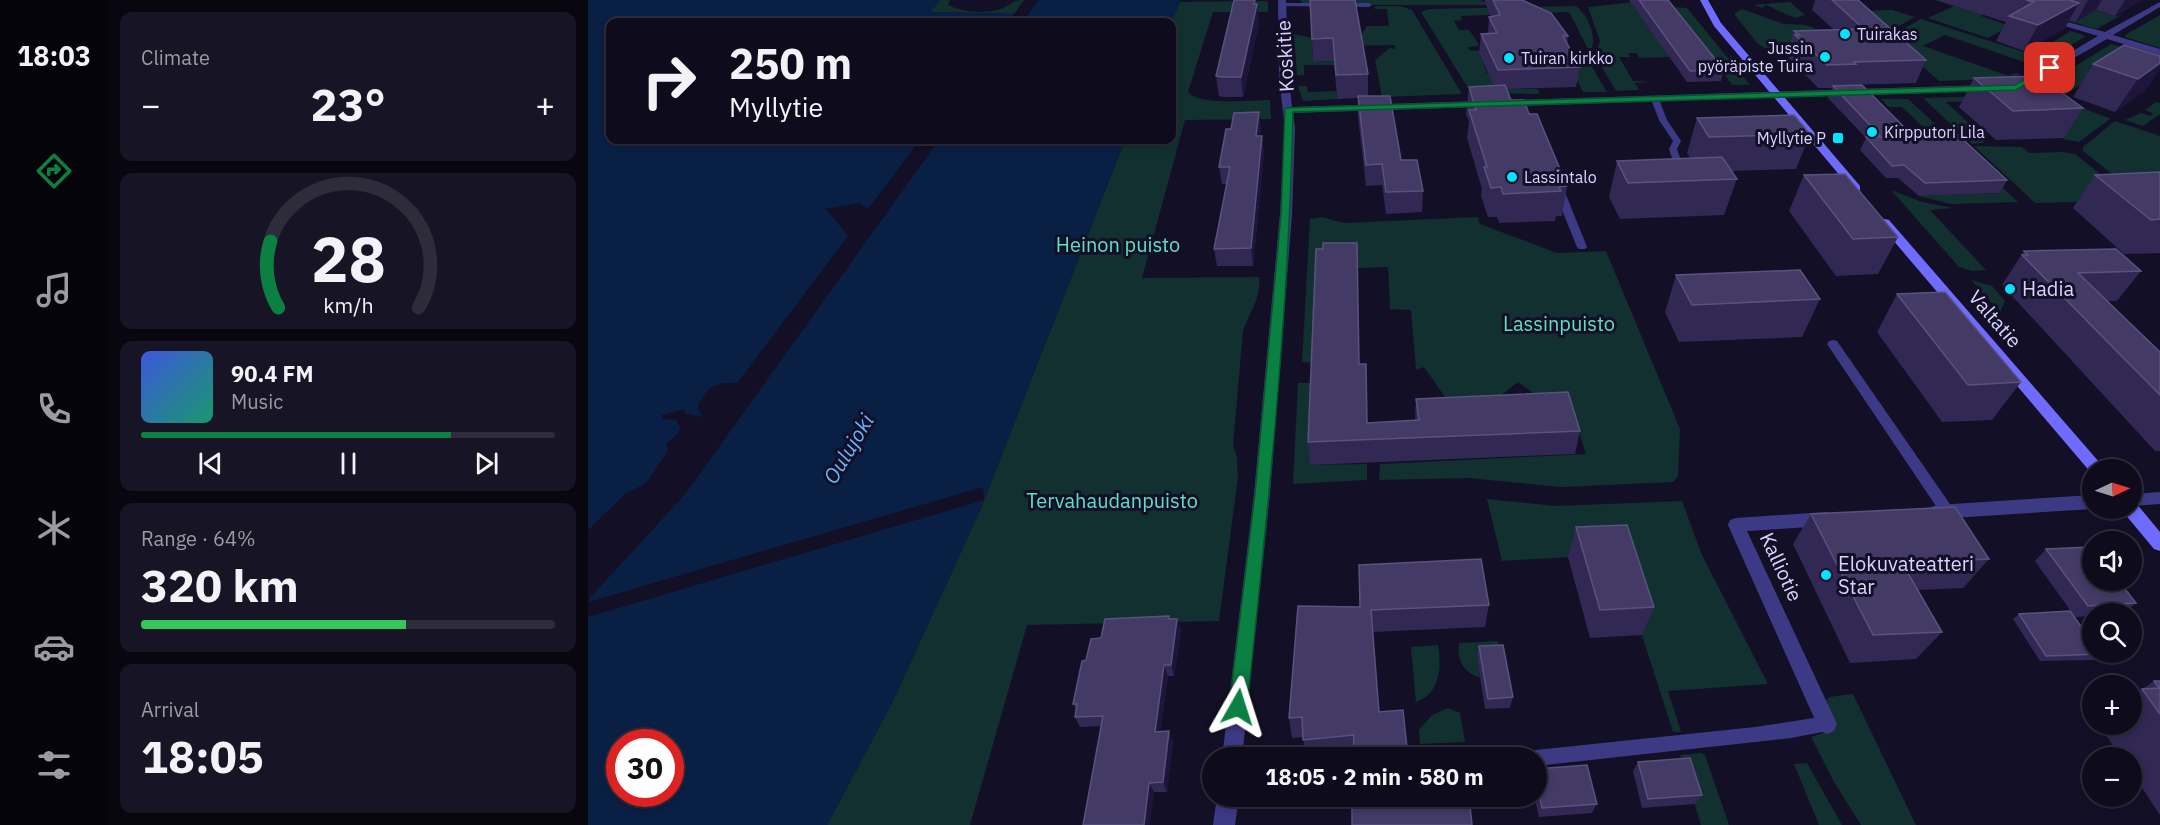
<!DOCTYPE html>
<html lang="en">
<head>
<meta charset="utf-8">
<style>
  body { margin:0; font-family:"IBM Plex Sans",sans-serif; background:#171425; color:#f1f3f6; height:100vh; display:flex; flex-direction:column; font-size:22px; white-space:nowrap }
  * { box-sizing:border-box; margin:0 }
  p { font-size:20px; color:#9b9ba3 }
  .icon { flex:none; width:33px; height:33px; fill:none; stroke:currentColor; stroke-width:2; stroke-linecap:round; stroke-linejoin:round }
  .map { position:relative; flex:1; overflow:hidden }
  .sheet { display:flex; flex-direction:column; gap:12px; padding:12px; background:#08060f; width:480px }
  .sheet>* { flex:none }
  .guide { position:absolute; left:18px; top:18px; width:570px; height:126px; border-radius:12px; box-shadow:0 3px 9px #0003,0 0 0 2px #2e2b3b; background:#0e0b1c; color:#f1f3f6; overflow:hidden }
  .needle { width:39px; rotate:86deg }
  .controls { position:absolute; left:1494px; top:459px; display:grid; gap:12px }
  .controls a { display:grid; place-items:center; width:60px; height:60px; border-radius:50%; background:#0e0b1c; box-shadow:0 3px 9px #0003,0 0 0 2px #2e2b3b; font-size:30px }
  .speed { position:absolute; left:18px; top:729px; display:flex; gap:12px; font-size:30px; font-weight:700; text-align:center }
  .speed>* { display:grid; place-content:center; width:78px; height:78px; border-radius:50%; background:#0e0b1c; box-shadow:0 3px 9px #0003,0 0 0 2px #2e2b3b; line-height:1 }
  .speed .limit { border:9px solid #d22; background:#fff; color:#111 }
  .pin { position:absolute; display:grid; place-items:center; width:51px; height:51px; color:#fff; margin:-26px; border-radius:12px; box-shadow:0 3px 9px #0006 }
  .me { position:absolute; width:66px; margin:-33px; rotate:6deg; stroke-linejoin:round; filter:drop-shadow(0 0 4px #0008) }
  .turn { display:flex; align-items:center; gap:21px; height:126px; padding:0 24px; font-size:27px }
  .turn .icon { width:78px; height:78px; stroke-width:2.5 }
  .turn b { display:block; font-size:42px; line-height:51px }
  .big { font-size:45px; font-weight:700; line-height:1.1 }
  .sheet .widget { flex:1; display:flex; flex-direction:column; justify-content:center; gap:9px; min-width:0; padding:0 21px; border-radius:12px; background:#171425 }
  .sheet .dial { align-items:center; gap:0 }
  .dial svg { height:156px; overflow:visible; fill:none; stroke:#2e2b3b; stroke-width:7; stroke-linecap:round; text-anchor:middle }
  .dial text { fill:#f1f3f6; stroke:none }
  .song { display:flex; align-items:center; gap:18px }
  .cover { width:72px; height:72px; border-radius:9px; background:linear-gradient(135deg,hsl(230 70% 55%),hsl(160 70% 35%)) }
  .played { height:6px; border-radius:3px; background:linear-gradient(90deg,#0b8043 75%,#2e2b3b 75%) }
  .keys { display:flex; justify-content:space-around; direction:ltr }
  .heat { display:flex; justify-content:space-between; align-items:center; font-size:33px; direction:ltr }
  .charge { height:9px; border-radius:4px; background:linear-gradient(90deg,#34c759 64%,#2e2b3b 0) }
  .trip { position:absolute; left:614px; top:747px; width:345px; height:60px; border-radius:30px; background:#0e0b1c; box-shadow:0 3px 9px #0003,0 0 0 2px #2e2b3b; font-weight:700; line-height:60px; text-align:center }
  main { display:flex; flex:1; min-height:0 }
  .dock { display:flex; flex-direction:column; width:108px; justify-content:space-around; align-items:center; background:#06040b; color:#9b9ba3 }
  .dock .icon { width:42px; height:42px }
  .dock .active { color:#0b8043 }
  .dock b { font-size:27px; color:#f1f3f6 }
  .map>svg:first-child { display:block }
  .green { fill:#12302f }
  .water { fill:#0a1f44; fill-rule:evenodd }
  .pier { fill:#130f26 }
  .lines { fill:none; stroke-linecap:round; stroke-linejoin:round }
  .lane { fill:#3d3a85; fill-rule:evenodd }
  .street { fill:#3d3a85; fill-rule:evenodd }
  .secondary { fill:#6f6bff; fill-rule:evenodd }
  .wall { fill:#312854 }
  .shaded-wall { fill:#1d163a }
  .building { fill:#433a66; stroke:#5a527e; stroke-width:1.5 }
  .route { fill:#0b8043; stroke:#07532c; stroke-width:1.5 }
  .poi-dot { fill:#00e5ff; stroke:#130f26; stroke-width:2 }
  .labels { text-anchor:middle; stroke-width:6; stroke-linejoin:round; paint-order:stroke }
  .far-poi-label { font-size:16px; fill:#d9d4ff; stroke:#130f26; text-anchor:start }
  .street-label { font-size:20px; fill:#d9d4ff; stroke:#130f26 }
  .park-label { font-size:20px; fill:#5fe0c0; stroke:#130f26 }
  .poi-label { font-size:20px; fill:#d9d4ff; stroke:#130f26; text-anchor:start }
  .water-label { font-size:21px; font-style:italic; fill:#62b6ff; stroke:#130f26 }
</style>
</head>
<body>
<main>
<nav class="dock">
<b>18:03</b>
<svg class="icon active" aria-label="directions" viewBox="0 0 24 24"><path d="M12 3l9 9-9 9-9-9zM9 14v-3h6M13 9l2 2-2 2"/></svg>
<svg class="icon" aria-label="music" viewBox="0 0 24 24"><path d="M9 18V5l10-2v13"/><circle cx="6" cy="18" r="3"/><circle cx="16" cy="16" r="3"/></svg>
<svg class="icon" aria-label="phone" viewBox="0 0 24 24"><path d="M5 4h4l2 5-3 2q2 4 5 5l2-3 5 2v4C11 20 4 13 5 4z"/></svg>
<svg class="icon" aria-label="climate" viewBox="0 0 24 24"><path d="M12 3v18M4 7l16 10M4 17L20 7"/></svg>
<svg class="icon" aria-label="car" viewBox="0 0 24 24"><path d="M5 17H2v-5l4-1 3-4h7l3 4 3 1v5h-3M9 17h6M6 11h13"/><circle cx="7" cy="17" r="2"/><circle cx="17" cy="17" r="2"/></svg>
<svg class="icon" aria-label="filters" viewBox="0 0 24 24"><path d="M4 7h16M4 17h16"/><circle cx="9" cy="7" r="2"/><circle cx="15" cy="17" r="2"/></svg>
</nav>
<section class="sheet">
<div class="widget"><p>Climate</p>
<div class="heat"><a>−</a><b class="big">23°</b><a>+</a></div>
</div>
<div class="widget dial"><svg viewBox="0 0 100 80">
<path d="M14 69A42 42 0 1 1 86 69"/>
<path d="M14 69A42 42 0 0 1 10 35" stroke="#0b8043"/>
<text x="50" y="56" font-size="32" font-weight="700">28</text>
<text x="50" y="72" font-size="11">km/h</text>
</svg></div>
<div class="widget">
<div class="song"><i class="cover"></i><div><b>90.4 FM</b><p>Music</p></div></div>
<div class="played"></div>
<div class="keys"><svg class="icon" aria-label="previous" viewBox="0 0 24 24"><path d="M18 5L8 12l10 7zM5 5v14"/></svg><svg class="icon" aria-label="pause" viewBox="0 0 24 24"><path d="M8 5v14M16 5v14"/></svg><svg class="icon" aria-label="next" viewBox="0 0 24 24"><path d="M6 5l10 7-10 7zM19 5v14"/></svg></div>
</div>
<div class="widget"><p>Range · 64%</p><b class="big">320 km</b><div class="charge"></div></div>
<div class="widget"><p>Arrival</p><b class="big">18:05</b></div>
</section>
<div class="map">
<svg width="1572" height="825" viewBox="0 0 1572 825">
  <rect width="100%" height="100%" fill="#130f26"/>
  <path class="green" d="M352,0H362L360,5C376,13 402,15 419,6C426,2 427,0 436,0L426,14L342,12Z
    M711,0H893L903,5H718Z
    M1409,0H1472L1527,16L1534,15L1508,29Z
    M677,1L680,2V12H625L600,92C611,106 663,100 682,100L683,119L597,120L554,278L671,277C674,298 661,312 655,331L645,445L649,457L650,477L631,621L439,625L382,825H239L305,701L393,508L537,140H584L583,22L592,2Z
    M1045,2L1082,57L1051,58L1049,53H1040L1042,57H1031L1045,81L1063,82L1047,83L1051,90L1028,91L1007,56L1012,41L1000,7Z
    M1202,2L1217,15L1207,18L1178,5L1174,8L1166,5Z
    M1370,4L1406,7L1393,16L1422,26L1400,38L1340,18Z
    M787,6H812L824,10L874,94L794,97L787,60L802,48L807,49V45L755,46L769,42L779,26H801L799,9H787Z
    M988,6C1001,16 1010,38 1002,53L981,12L873,16L874,20L866,21L871,30H881L890,43V46L880,47L881,50L895,51L892,54L899,73L918,80L922,89H950L952,94L883,93L833,12L841,9Z
    M1086,7L1099,8L1162,85H1144Z
    M1154,9C1164,12 1193,24 1197,24C1223,25 1224,23 1243,43L1238,47L1177,48L1170,44L1146,14Z
    M1304,10L1327,17L1309,27L1296,28L1277,11Z
    M1572,15V48L1537,37V35Z
    M1333,19L1439,53L1453,49L1468,55L1442,70L1436,68L1442,64L1357,35L1335,46L1421,76L1428,73L1433,74L1422,79L1351,81L1314,49L1285,31L1315,29Z
    M1483,31L1498,36L1470,53L1456,47Z
    M706,34L724,38L725,62L746,61V65H716V75H709Z
    M1523,44L1572,57L1531,49L1502,66L1509,69L1510,74L1475,96L1450,89Z
    M979,60H1000L1019,92H995Z
    M710,86H719L720,92L748,91L749,99L715,101Z
    M1404,96L1393,101L1358,102L1399,140L1394,143L1384,144L1335,98Z
    M1293,99H1320L1383,157L1352,143L1314,107H1300Z
    M1473,100L1521,118L1522,119L1491,142L1473,139H1477L1453,120Z
    M1568,102L1572,103V114L1555,126L1537,120L1553,113L1562,116L1565,113L1557,110Z
    M1527,121L1572,136V212L1495,151V147Z
    M1386,146L1434,147L1441,153L1475,152L1487,154L1541,197L1532,201L1447,203Z
    M1386,161L1430,202L1363,204L1331,196L1411,193Z
    M1303,190L1334,202L1365,208L1342,210L1398,270L1384,271L1371,267Z
    M734,217L756,223L890,217L892,224L969,253L1018,251L1092,429L1090,476L1085,482L973,487L880,478L791,480L792,464L998,454L988,423L930,382L909,398L859,400L836,367L828,370L823,310L802,309L800,267L769,268L728,363L714,362L722,219Z
    M1383,280L1404,286L1417,301L1412,312Z
    M710,383H725L722,465L779,464V480L705,484Z
    M899,499L968,506L1094,501L1114,555L1180,684L1080,691L1093,732H1085L1028,554L914,561Z
    M910,641L912,656L889,657L892,678C875,672 869,661 871,643Z
    M850,645C854,666 852,694 828,702L823,647Z
    M1265,694L1328,825H1273L1246,782L1223,737L1247,729L1238,701L1241,697Z
    M860,708L872,713L877,742L832,744L831,730L844,715Z
    M1113,753L1117,755L1141,825H1113L1092,755Z
    M1219,763L1254,825H1231L1206,764Z"/>
  <path class="water" d="M0,0H352L342,12L426,14L420,22H22V140H332L280,209L271,203L238,209L260,236L149,383H135L121,388L110,404L111,412L116,417L97,413V409L74,415L73,419L88,420L92,427L90,433L79,443L80,451L58,483L37,494L0,530Z
    M451,0H593L583,22H435Z
    M351,140H537L393,508L305,701L239,825H0V600L98,493ZM32,742H82V794H32Z"/>
  <path class="pier" d="M395,487L396,500L0,617V602Z"/>
  <g class="lines">
    <path class="lane" d="M694,3H781L784,5L781,7L692,6L691,5Z
      M1064,97L1071,99L1079,120L1093,141L1089,149L1092,158L1091,160L1084,158L1081,149L1085,141L1071,120L1063,99Z
      M971,187L976,190L999,247L997,249H991L989,247L966,190Z
      M1245,340L1249,341L1364,507L1366,511L1364,515L1359,516L1354,515L1241,347L1239,344L1241,341Z
      M1239,716L1245,718L1247,724L1245,730L1203,738L948,766V758H940L942,752L948,750L1167,727Z"/>
    <path class="street" d="M690,0H698L701,78L704,107L1399,85L1404,88L1399,91L705,113L707,128L704,214L682,494L654,758H634L666,494L692,214L697,128L691,78Z
      M1572,2V7L1525,35L1572,49V55L1519,39L1432,89L1424,87L1510,36L1457,20V16L1517,32Z
      M1572,492V504L1544,506V494Z
      M1504,495V509L1349,519L1343,517L1341,512L1343,507L1349,505Z
      M1238,512L1244,514L1246,519L1244,524L1238,526L1159,531L1249,724L1246,731L1239,734L1232,731L1140,525L1142,520L1148,518Z
      M629,796H651L647,825H625Z"/>
    <path class="secondary" d="M1112,0H1120L1133,23L1272,186V190H1264L1126,26Z
      M1297,219L1301,220L1518,470H1504V474L1293,226V220Z
      M1544,502L1548,503L1572,532V551L1566,549L1536,513L1534,508H1544Z"/>
  </g>
  <path class="wall" d="M722,0L780,74V96L813,160L835,191L834,212L798,214L794,185L778,186L770,117V98L749,99L746,61L725,62Z
    M897,0H934L980,36L979,44L992,67L988,87L919,89L923,100L941,114L979,186L974,216H968L967,221L911,223L909,217H900L893,196L894,189L879,138L881,121L878,114L881,87L906,86L891,53L893,34H900L901,17H903L897,2Z
    M1041,0H1080L1136,70L1133,81L1099,82Z
    M1227,0H1270L1338,60L1328,83L1260,85L1259,86L1325,136L1419,180L1412,193L1331,196L1310,178H1298L1272,150L1278,138L1240,98L1244,88H1230L1200,57V55L1199,53L1206,31L1245,29L1224,10Z
    M1347,0H1554L1527,16L1508,10L1488,22L1481,20L1477,28L1436,51L1408,41L1418,22Z
    M668,4L671,23L655,97H636L631,96L628,76Z
    M1536,45L1557,91L1527,112L1485,97L1505,64Z
    M1386,78L1495,108L1476,138L1408,140L1371,107Z
    M1109,118L1222,134L1208,169L1144,171L1149,179L1136,215L1032,219L1021,197L1029,161L1102,158L1099,153Z
    M673,128L672,136H674L676,153L665,266H629L626,249L639,184H634L631,167Z
    M1572,172V253L1536,254L1485,208L1507,175Z
    M1216,175L1310,237L1290,274L1248,276L1201,211Z
    M1436,251L1553,271L1529,301H1519L1572,395V451H1567L1414,285Z
    M1088,275L1232,299L1214,337L1091,342L1077,312Z
    M1309,294L1433,382L1404,420L1354,422L1289,332Z
    M771,364L779,423L827,420L828,399L992,431L987,454L722,465L720,442Z
    M1223,514L1401,559L1375,588L1330,590L1354,632L1328,659L1262,663L1205,544Z
    M988,527L1066,607L1054,635L1002,638L980,557Z
    M1458,549L1548,603L1535,614H1504V616L1487,617L1447,561Z
    M901,605L897,627L784,632L765,755L735,758H717L715,737L704,738L701,718L772,607Z
    M1431,614L1513,654L1506,660L1452,661L1425,619Z
    M581,616L582,619H589L593,630L586,676H580L572,732L585,741L579,792H566L513,726L492,727L487,717L488,710L485,704L498,660Z
    M891,646L925,697L922,708L897,709L889,657Z
    M1566,681H1572V815L1544,773V758H1533L1511,724H1544V696Z
    M1050,762L1114,795L1107,804L1054,808L1045,771Z
    M948,769L1009,804L1004,813L951,817L946,796H948Z"/>
  <path class="shaded-wall" d="M667,0L668,9L669,4L671,23L655,97L653,77Z
    M1500,0H1514L1508,10L1488,22Z
    M1537,0H1554L1527,16Z
    M1491,3L1477,28L1436,51L1450,25Z
    M1572,63V69L1557,91L1527,112L1550,79Z
    M671,112L673,128L670,153L668,136Z
    M674,136L676,153L665,266L663,248Z
    M589,619L593,630L586,676L583,665Z
    M576,665L580,676L571,742L567,732Z
    M581,731L585,741L579,792L575,782Z
    M561,783L566,792L562,825H556Z"/>
  <path class="building" d="M646,0H667L666,4H669L653,77H633L628,76Z
    M722,0H767L780,74L748,75L745,38L724,39Z
    M905,0H934L963,13L980,36H975L992,67L910,70L893,34L909,33L901,17L912,15Z
    M1051,0H1080L1136,70L1102,71Z
    M1244,0H1270L1338,60L1266,62L1268,64L1239,65L1207,35H1211L1206,31L1276,29Z
    M1438,0H1482L1491,3L1450,25L1421,16L1446,2Z
    M1536,45L1572,56V63L1550,79L1505,64Z
    M1451,76L1495,108L1425,111L1386,78Z
    M917,85L923,100H936L941,114H949L979,186L971,187L973,191L915,194L913,187L903,188L896,167H899L881,110H888L881,87Z
    M1274,85L1325,136L1369,134L1419,180L1337,183L1316,165L1304,166L1278,137H1293L1245,86Z
    M770,96H802L813,160H829L835,191L798,192L794,164L778,165Z
    M671,112L668,136H674L663,248L626,249L642,167H631L638,129H643L646,113Z
    M1206,115L1222,134L1121,137L1109,118Z
    M1134,157L1149,179L1040,183L1029,161Z
    M1572,172V219L1563,220L1507,175Z
    M1257,174L1310,237L1265,239L1216,175Z
    M735,243H769L771,364H778L779,423L831,420L828,399L980,392L992,431L720,442L728,249H735Z
    M1528,249L1553,271L1490,273L1572,352V395L1434,255H1440L1436,251Z
    M1212,270L1232,299L1104,305L1088,275Z
    M1357,292L1433,382L1380,385L1309,294Z
    M1367,507L1401,559L1314,563L1354,632L1285,635L1223,514Z
    M1039,525L1066,607L1012,610L988,527Z
    M1503,547L1504,548V580H1530L1548,603L1500,606L1458,549Z
    M893,559L901,605L783,610L791,712L815,710L820,758H765L766,735L715,740L714,717L701,718L710,606L772,607L771,565Z
    M1482,611L1504,642V652H1512L1513,654L1458,656L1431,614Z
    M581,616V619H589L583,665H576L567,732L581,731L575,782L561,783L556,825H495L515,716L487,717L489,704H485L494,661L498,660L503,639L513,638L517,619Z
    M915,645L925,697L900,699L891,646Z
    M1566,681H1572V714L1554,689L1571,688Z
    M1102,758L1114,795L1060,799L1050,762Z
    M999,765L1009,804L954,808L948,778V769Z
    M764,796H881L884,825H764Z"/>
  <path class="route" d="M1462,65L1465,69L1428,90L705,112C701,311 680,510 659,707L656,714L650,716L643,714L641,707L667,494L693,214L697,108L1427,85Z"/>
  <g class="poi-dot">
    <circle cx="1257" cy="34" r="6"/>
    <circle cx="1237" cy="57" r="6"/>
    <circle cx="921" cy="58" r="6"/>
    <circle cx="1284" cy="132" r="6"/>
    <rect x="1244" y="132" width="12" height="12" rx="3"/>
    <circle cx="924" cy="177" r="6"/>
    <circle cx="1422" cy="289" r="6"/>
    <circle cx="1238" cy="575" r="6"/>
  </g>
  <g class="labels">
    <g class="far-poi-label">
      <text x="1269" y="40">Tuirakas</text>
      <text x="1225" y="54" text-anchor="end">Jussin<tspan x="1225" dy="18">pyöräpiste Tuira</tspan></text>
      <text x="933" y="64">Tuiran kirkko</text>
      <text x="1296" y="138">Kirpputori Lila</text>
      <text x="1238" y="144" text-anchor="end">Myllytie P</text>
      <text x="936" y="183">Lassintalo</text>
    </g>
    <g class="street-label">
      <text transform="translate(697 56) rotate(-93)" y="7">Koskitie</text>
      <text transform="translate(1407 319) rotate(49)" y="7">Valtatie</text>
      <text transform="translate(1193 567) rotate(65)" y="7">Kalliotie</text>
    </g>
    <g class="park-label">
      <text x="530" y="252">Heinon puisto</text>
      <text x="971" y="331">Lassinpuisto</text>
      <text x="524" y="508">Tervahaudanpuisto</text>
    </g>
    <g class="poi-label">
      <text x="1434" y="296">Hadia</text>
      <text x="1250" y="571">Elokuvateatteri<tspan x="1250" dy="23">Star</tspan></text>
    </g>
    <g class="water-label">
      <text transform="translate(261 449) rotate(-59)" y="7">Oulujoki</text>
    </g>
  </g>
</svg>
<div class="controls">
<a><svg class="needle" viewBox="-14 -14 28 28"><path d="M0-13l5 13h-10z" fill="#e53935"/><path d="M0 13l5-13h-10z" fill="#9b9ba3"/></svg></a>
<a><svg class="icon" aria-label="sound" viewBox="0 0 24 24"><path d="M4 9h4l5-4v14l-5-4H4zM17 9q2 3 0 6"/></svg></a>
<a><svg class="icon" aria-label="search" viewBox="0 0 24 24"><circle cx="10" cy="10" r="6"/><path d="M15 15l6 6"/></svg></a>
<a>+</a>
<a>−</a>
</div>
<div class="speed"><div class="limit">30</div></div>
<div class="pin" style="left:1462px;top:68px;background:#d93025"><svg class="icon" aria-label="arrive" viewBox="0 0 24 24"><path d="M6 21V4h12l-3 4 3 4H6"/></svg></div>
<svg class="me" style="left:650px;top:707px" viewBox="-20 -20 40 40"><path d="M0-17L14 15 0 8-14 15z" fill="#0b8043" stroke="#fff" stroke-width="4"/></svg>
<div class="trip">18:05 · 2 min · 580 m</div>
<div class="guide">
<div class="turn"><svg class="icon" aria-label="right" viewBox="0 0 24 24"><path d="M7 20v-9h11M14 6l5 5-5 5"/></svg><div><b>250 m</b>Myllytie</div></div>
</div>
</div>
</main>
</body>
</html>
